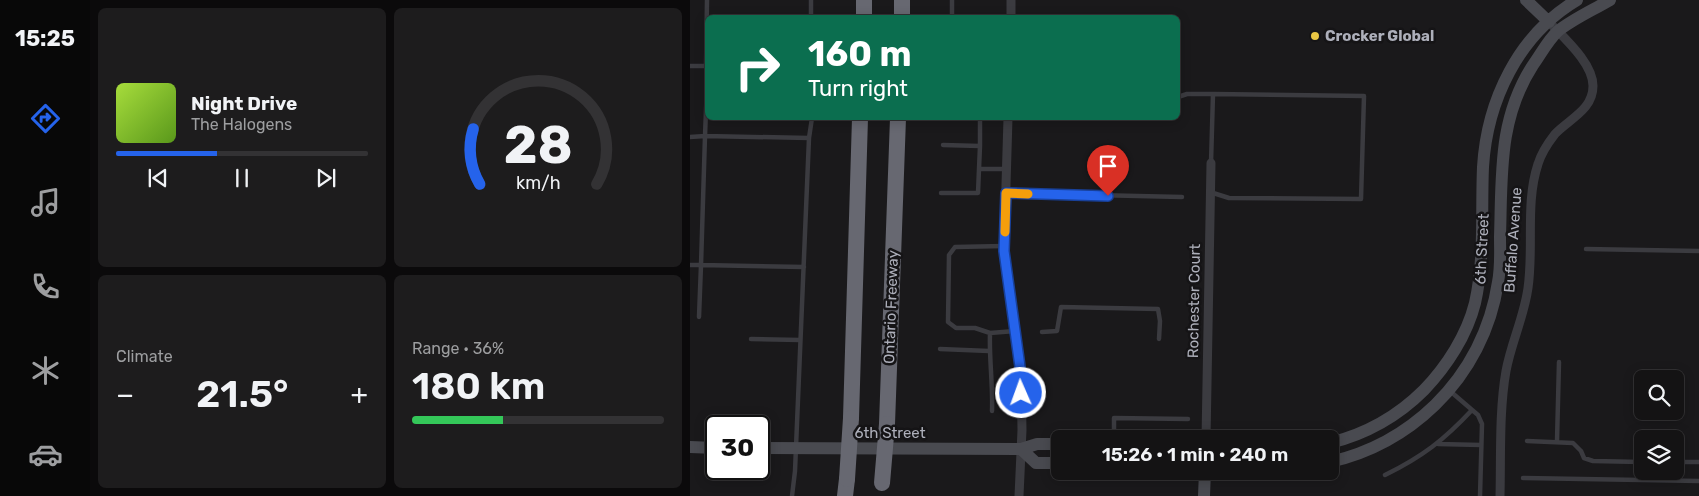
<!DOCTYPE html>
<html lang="en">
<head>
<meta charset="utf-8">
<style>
  body { margin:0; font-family:Rubik,sans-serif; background:#1d1c1d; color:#f1f3f6; height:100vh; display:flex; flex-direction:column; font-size:19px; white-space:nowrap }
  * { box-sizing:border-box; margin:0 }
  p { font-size:16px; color:#9d9ea0 }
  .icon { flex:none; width:28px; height:28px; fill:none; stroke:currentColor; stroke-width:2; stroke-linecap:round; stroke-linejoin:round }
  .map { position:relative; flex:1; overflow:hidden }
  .sheet { display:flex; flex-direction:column; gap:8px; padding:8px; background:#0b0a0b; width:600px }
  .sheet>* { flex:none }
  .hud { position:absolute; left:15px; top:15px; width:475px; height:105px; border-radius:8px; box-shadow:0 2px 12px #0003,0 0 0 1px #333234; background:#0b6e4f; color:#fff; overflow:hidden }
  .buttons { position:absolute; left:944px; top:370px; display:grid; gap:10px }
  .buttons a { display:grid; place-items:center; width:50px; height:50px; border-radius:8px; background:#141314; box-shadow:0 2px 12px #0003,0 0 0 1px #333234; font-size:25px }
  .speed { position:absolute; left:15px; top:415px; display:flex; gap:10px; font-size:25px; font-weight:700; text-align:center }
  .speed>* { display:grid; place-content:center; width:65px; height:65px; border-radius:50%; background:#141314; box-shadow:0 2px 12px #0003,0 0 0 1px #333234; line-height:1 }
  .speed .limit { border:2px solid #111; border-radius:8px; background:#fff; color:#111 }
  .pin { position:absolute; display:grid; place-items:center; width:42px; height:42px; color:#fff; margin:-51px -21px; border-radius:50% 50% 50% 0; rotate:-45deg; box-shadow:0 0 5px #0007 }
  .pin .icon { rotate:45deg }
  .me { position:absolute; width:55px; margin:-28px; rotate:358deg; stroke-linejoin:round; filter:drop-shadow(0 0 4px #0008) }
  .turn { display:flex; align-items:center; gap:18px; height:105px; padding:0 20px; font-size:22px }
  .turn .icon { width:65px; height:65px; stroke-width:2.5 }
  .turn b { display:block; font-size:35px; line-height:42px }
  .big { font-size:38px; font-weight:600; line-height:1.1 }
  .sheet .widget { flex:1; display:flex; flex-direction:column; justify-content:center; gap:8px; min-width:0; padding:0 18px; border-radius:8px; background:#1d1c1d }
  .sheet .dial { align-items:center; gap:0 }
  .dial svg { height:130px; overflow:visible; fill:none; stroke:#333234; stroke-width:7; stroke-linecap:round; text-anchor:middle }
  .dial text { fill:#f1f3f6; stroke:none }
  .song { display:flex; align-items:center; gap:15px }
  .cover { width:60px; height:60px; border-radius:8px; background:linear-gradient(135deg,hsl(80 70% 55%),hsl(90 70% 35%)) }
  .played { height:5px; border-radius:2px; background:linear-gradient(90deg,#2563eb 40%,#333234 40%) }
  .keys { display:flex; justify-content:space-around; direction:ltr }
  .heat { display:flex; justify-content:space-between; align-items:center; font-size:28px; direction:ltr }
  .charge { height:8px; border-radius:4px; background:linear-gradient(90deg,#34c759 36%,#333234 0) }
  .sheet .tiles { flex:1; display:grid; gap:8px; grid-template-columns:repeat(2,1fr) }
  .trip { position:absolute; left:361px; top:430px; width:288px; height:50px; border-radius:8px; background:#141314; box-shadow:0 2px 12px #0003,0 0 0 1px #333234; font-weight:600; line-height:50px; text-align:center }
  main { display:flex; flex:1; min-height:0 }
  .dock { display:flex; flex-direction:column; width:90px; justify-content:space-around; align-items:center; background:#080808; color:#9d9ea0 }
  .dock .icon { width:35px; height:35px }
  .dock .current { color:#2563eb }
  .dock b { font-size:22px; color:#f1f3f6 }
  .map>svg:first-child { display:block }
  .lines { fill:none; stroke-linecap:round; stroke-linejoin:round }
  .lane { stroke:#3b3b40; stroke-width:4.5 }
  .street { stroke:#3b3b40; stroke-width:9 }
  .secondary { stroke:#494a50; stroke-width:12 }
  .highway { stroke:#676871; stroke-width:16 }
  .highway-bridge { stroke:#676871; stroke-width:16 }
  .route-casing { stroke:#184099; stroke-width:12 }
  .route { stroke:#2563eb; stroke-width:9 }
  .slow { stroke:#f59e0b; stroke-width:9 }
  .poi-dot { fill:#e9c644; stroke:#151416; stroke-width:2 }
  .labels { text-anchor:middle; stroke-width:5; stroke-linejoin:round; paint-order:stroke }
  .poi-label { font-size:15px; font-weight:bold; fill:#adafba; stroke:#151416; text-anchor:start }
  .street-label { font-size:15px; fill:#adafba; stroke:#151416 }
</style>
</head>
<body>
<main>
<nav class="dock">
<b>15:25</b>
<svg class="icon current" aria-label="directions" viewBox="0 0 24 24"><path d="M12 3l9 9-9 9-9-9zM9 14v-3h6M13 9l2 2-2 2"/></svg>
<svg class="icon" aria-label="music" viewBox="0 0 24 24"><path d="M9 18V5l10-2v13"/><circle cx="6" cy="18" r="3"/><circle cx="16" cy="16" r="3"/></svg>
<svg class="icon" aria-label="phone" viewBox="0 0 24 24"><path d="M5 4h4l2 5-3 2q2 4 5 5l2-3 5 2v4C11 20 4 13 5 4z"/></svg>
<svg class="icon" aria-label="climate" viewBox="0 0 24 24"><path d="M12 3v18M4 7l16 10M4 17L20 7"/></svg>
<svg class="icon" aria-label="car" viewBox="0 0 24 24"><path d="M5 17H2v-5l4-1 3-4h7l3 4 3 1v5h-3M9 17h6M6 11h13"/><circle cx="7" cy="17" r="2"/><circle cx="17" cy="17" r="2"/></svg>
</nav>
<section class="sheet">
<div class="tiles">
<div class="widget">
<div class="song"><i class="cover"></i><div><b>Night Drive</b><p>The Halogens</p></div></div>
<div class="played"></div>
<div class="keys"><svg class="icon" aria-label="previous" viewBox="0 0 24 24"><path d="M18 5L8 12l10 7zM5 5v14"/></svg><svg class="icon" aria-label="pause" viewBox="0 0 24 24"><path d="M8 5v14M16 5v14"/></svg><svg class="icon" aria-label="next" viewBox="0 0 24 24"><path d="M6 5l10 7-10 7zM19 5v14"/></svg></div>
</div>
<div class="widget dial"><svg viewBox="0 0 100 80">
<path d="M14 69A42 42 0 1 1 86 69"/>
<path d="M14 69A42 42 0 0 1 10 35" stroke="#2563eb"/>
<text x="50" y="56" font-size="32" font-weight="700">28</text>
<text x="50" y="72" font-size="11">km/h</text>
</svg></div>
<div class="widget"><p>Climate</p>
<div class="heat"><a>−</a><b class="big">21.5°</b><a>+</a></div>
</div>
<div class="widget"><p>Range · 36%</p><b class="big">180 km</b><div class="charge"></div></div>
</div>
</section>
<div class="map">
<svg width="1009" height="496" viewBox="0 0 1009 496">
  <rect width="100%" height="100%" fill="#1a191b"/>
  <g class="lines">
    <path class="lane" d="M121,0V18
      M262,18V0
      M0,66H18
      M16,66L17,0
      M488,97L497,94H523L521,163
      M0,137L15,136L17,84
      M119,138L122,118
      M253,145L290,146L289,169H317
      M290,146V118
      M520,192L539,198L671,199L674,96L523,94
      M251,193H288L289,169
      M316,193L492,197
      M314,246L265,247L259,255L258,322L266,328H285L300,333L325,331
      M896,249L1009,251
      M0,265H11L15,136L119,138L105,471L102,496
      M9,317L11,265L114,267
      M352,332L367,331L371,307L468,309L470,321L469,339
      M300,333C299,359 303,384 302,411
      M61,339L110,340
      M250,349L299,351
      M760,391L788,415L792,424L790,496
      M424,439V418L498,419
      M837,441L883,443L891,451L894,458L903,461L952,462
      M867,441L869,362
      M748,444L791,445
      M985,462H1009
      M695,475C732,457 754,440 782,410
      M833,478L1009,481"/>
    <path class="street" d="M321,18V0
      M318,118L314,251L331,374L332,430L329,496
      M516,439L521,163
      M810,496C811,456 809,411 816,371C821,343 834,317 838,288C844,247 835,203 848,164C851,154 858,143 865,134C879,119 903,110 903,86C903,63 874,38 859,22"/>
    <path class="secondary" d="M836,0L859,22
      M640,443C676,434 708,416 734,390C757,366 777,335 785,303C795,259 791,212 793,167C797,101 828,35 887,0
      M0,447L26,448
      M69,448L331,449L347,444H370
      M331,449L346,463H370
      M640,462C680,453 715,434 745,405C779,372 801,329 808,282C811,267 810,252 810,237C812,175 808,119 843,65C851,54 858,40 868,31C883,19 903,10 920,0
      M514,496L515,471"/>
    <path class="highway" d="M174,18V0
      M212,18V0
      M161,418L170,118
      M197,424L208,118
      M155,496L157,479"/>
    <path class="highway-bridge" d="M157,479L161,418
      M192,483L197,424"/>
  </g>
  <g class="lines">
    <g class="route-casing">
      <path id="route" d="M331,393V374L314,251L316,193L418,196"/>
    </g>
    <use href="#route" class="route"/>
    <path class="slow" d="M315,232L316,193L338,194"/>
  </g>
  <circle class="poi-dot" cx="625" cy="36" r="5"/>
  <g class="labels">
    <g class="poi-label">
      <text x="635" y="41">Crocker Global</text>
    </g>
    <g class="street-label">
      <text transform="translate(823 240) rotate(-86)" y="5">Buffalo Avenue</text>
      <text transform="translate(792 249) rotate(-87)" y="5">6th Street</text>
      <text transform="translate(504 301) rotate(-89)" y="5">Rochester Court</text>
      <text transform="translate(201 307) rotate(-88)" y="5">Ontario Freeway</text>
      <text x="200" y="438">6th Street</text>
    </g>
  </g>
</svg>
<div class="buttons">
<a><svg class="icon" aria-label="search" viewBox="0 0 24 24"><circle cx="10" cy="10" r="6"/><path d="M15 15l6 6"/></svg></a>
<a><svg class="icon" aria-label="layers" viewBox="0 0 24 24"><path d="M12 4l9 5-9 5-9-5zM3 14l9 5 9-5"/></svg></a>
</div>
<div class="speed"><div class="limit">30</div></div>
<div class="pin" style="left:418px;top:196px;background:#d93025"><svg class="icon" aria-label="arrive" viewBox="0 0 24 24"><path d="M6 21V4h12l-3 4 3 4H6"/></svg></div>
<svg class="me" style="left:331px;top:393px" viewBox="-20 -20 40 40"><circle r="17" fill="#2563eb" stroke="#fff" stroke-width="3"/><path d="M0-11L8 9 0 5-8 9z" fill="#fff"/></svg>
<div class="trip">15:26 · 1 min · 240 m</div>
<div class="hud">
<div class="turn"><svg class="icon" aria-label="right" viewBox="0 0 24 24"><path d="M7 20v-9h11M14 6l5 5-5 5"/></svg><div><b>160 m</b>Turn right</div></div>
</div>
</div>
</main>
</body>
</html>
